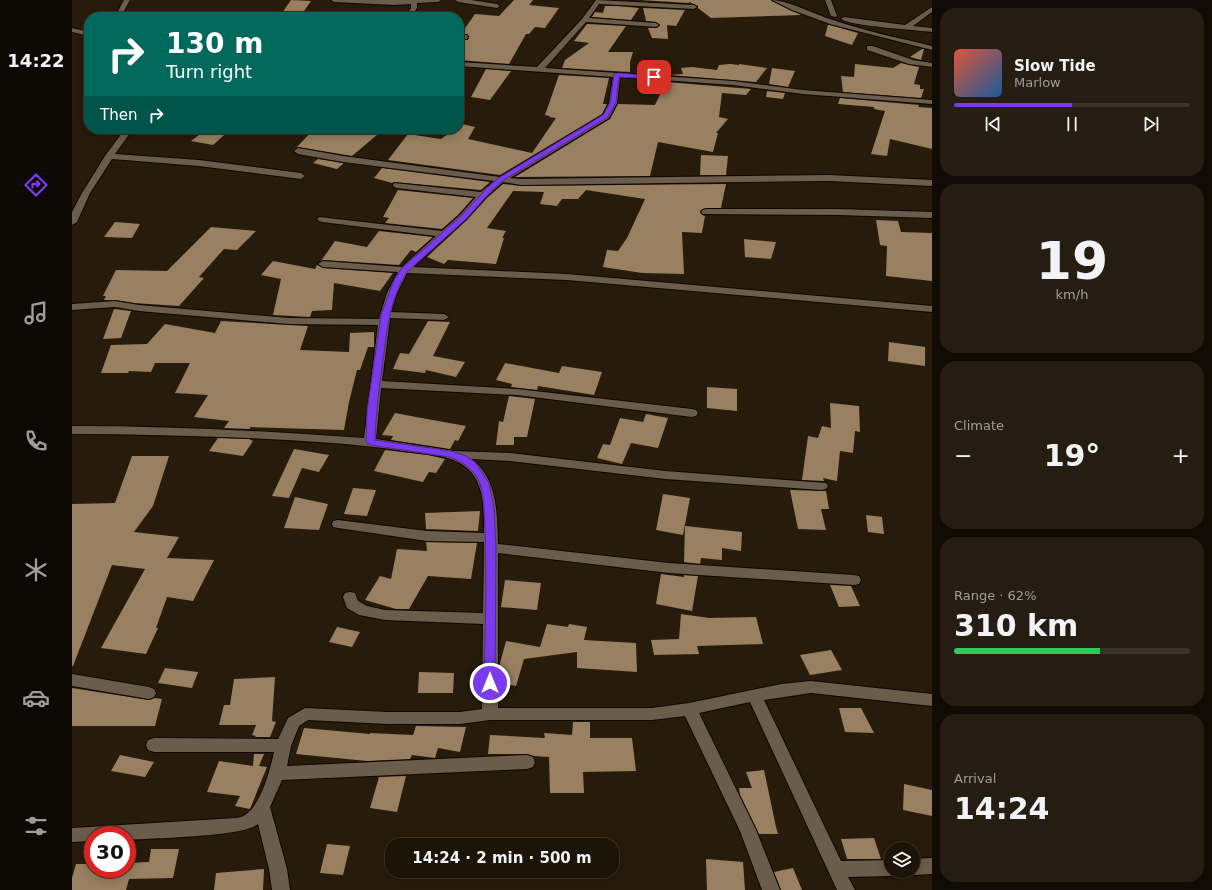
<!DOCTYPE html>
<html lang="en">
<head>
<meta charset="utf-8">
<style>
  body { margin:0; font-family:"DejaVu Sans",sans-serif; background:#251d12; color:#f1f3f6; height:100vh; display:flex; flex-direction:column; font-size:15px; white-space:nowrap }
  * { box-sizing:border-box; margin:0 }
  p { font-size:13px; color:#a09e9c }
  .icon { flex:none; width:22px; height:22px; fill:none; stroke:currentColor; stroke-width:2; stroke-linecap:round; stroke-linejoin:round }
  .map { position:relative; flex:1; overflow:hidden }
  .side { display:flex; flex-direction:column; gap:8px; padding:8px; background:#100b04; width:280px }
  .side>* { flex:none }
  .guide { position:absolute; left:12px; top:12px; width:380px; height:122px; border-radius:16px; box-shadow:0 2px 10px #0003,0 0 0 1px #3b3329; background:#00695c; color:#fff; overflow:hidden }
  .tools { position:absolute; left:812px; top:842px; display:grid; gap:8px }
  .tools a { display:grid; place-items:center; width:36px; height:36px; border-radius:50%; background:#1d1408; box-shadow:0 2px 10px #0003,0 0 0 1px #3b3329; font-size:20px }
  .speed { position:absolute; left:12px; top:826px; display:flex; gap:8px; font-size:20px; font-weight:700; text-align:center }
  .speed>* { display:grid; place-content:center; width:52px; height:52px; border-radius:50%; background:#1d1408; box-shadow:0 2px 10px #0003,0 0 0 1px #3b3329; line-height:1 }
  .speed .limit { border:6px solid #d22; background:#fff; color:#111 }
  .pin { position:absolute; display:grid; place-items:center; width:34px; height:34px; color:#fff; margin:-17px; border-radius:8px; box-shadow:0 2px 6px #0006 }
  .me { position:absolute; width:44px; margin:-22px; rotate:0deg; stroke-linejoin:round; filter:drop-shadow(0 0 3px #0008) }
  .turn { display:flex; align-items:center; gap:14px; height:84px; padding:0 16px; font-size:18px }
  .turn .icon { width:52px; height:52px; stroke-width:2.5 }
  .turn b { display:block; font-size:28px; line-height:34px }
  .then { display:flex; align-items:center; height:38px; padding:0 16px; background:#0003; gap:8px; font-size:15px }
  .big { font-size:30px; font-weight:700; line-height:1.1 }
  .side .tile { flex:1; display:flex; flex-direction:column; justify-content:center; gap:6px; min-width:0; padding:0 14px; border-radius:16px; background:#251d12 }
  .side .dial { align-items:center; gap:0 }
  .dial b { font-size:52px; line-height:1 }
  .song { display:flex; align-items:center; gap:12px }
  .cover { width:48px; height:48px; border-radius:6px; background:linear-gradient(135deg,hsl(10 70% 55%),hsl(210 70% 35%)) }
  .played { height:4px; border-radius:2px; background:linear-gradient(90deg,#7c3aed 50%,#3b3329 50%) }
  .keys { display:flex; justify-content:space-around; direction:ltr }
  .heat { display:flex; justify-content:space-between; align-items:center; font-size:22px; direction:ltr }
  .charge { height:6px; border-radius:3px; background:linear-gradient(90deg,#34c759 62%,#3b3329 0) }
  .trip { position:absolute; left:313px; top:838px; width:234px; height:40px; border-radius:16px; background:#1d1408; box-shadow:0 2px 10px #0003,0 0 0 1px #3b3329; font-weight:700; line-height:40px; text-align:center }
  main { display:flex; flex:1; min-height:0 }
  .dock { display:flex; flex-direction:column; width:72px; justify-content:space-around; align-items:center; background:#0c0803; color:#a09e9c }
  .dock .icon { width:28px; height:28px }
  .dock .active { color:#7c3aed }
  .dock b { font-size:18px; color:#f1f3f6 }
  .map>svg:first-child { display:block }
  .building { fill:#988060 }
  .lines { fill:none; stroke-linecap:round; stroke-linejoin:round }
  .minor-casing { stroke:#100600; stroke-width:2 }
  .minor { fill:#6b5d4b; fill-rule:evenodd }
  .route { fill:#7c3aed; stroke:#51269a }
</style>
</head>
<body>
<main>
<nav class="dock">
<b>14:22</b>
<svg class="icon active" aria-label="directions" viewBox="0 0 24 24"><path d="M12 3l9 9-9 9-9-9zM9 14v-3h6M13 9l2 2-2 2"/></svg>
<svg class="icon" aria-label="music" viewBox="0 0 24 24"><path d="M9 18V5l10-2v13"/><circle cx="6" cy="18" r="3"/><circle cx="16" cy="16" r="3"/></svg>
<svg class="icon" aria-label="phone" viewBox="0 0 24 24"><path d="M5 4h4l2 5-3 2q2 4 5 5l2-3 5 2v4C11 20 4 13 5 4z"/></svg>
<svg class="icon" aria-label="climate" viewBox="0 0 24 24"><path d="M12 3v18M4 7l16 10M4 17L20 7"/></svg>
<svg class="icon" aria-label="car" viewBox="0 0 24 24"><path d="M5 17H2v-5l4-1 3-4h7l3 4 3 1v5h-3M9 17h6M6 11h13"/><circle cx="7" cy="17" r="2"/><circle cx="17" cy="17" r="2"/></svg>
<svg class="icon" aria-label="filters" viewBox="0 0 24 24"><path d="M4 7h16M4 17h16"/><circle cx="9" cy="7" r="2"/><circle cx="15" cy="17" r="2"/></svg>
</nav>
<div class="map">
<svg width="860" height="890" viewBox="0 0 860 890">
  <rect width="100%" height="100%" fill="#271b0b"/>
  <path class="building" d="M219,0L239,1L228,17H208V16Z
    M442,0H461L457,5L487,8L473,28L463,27L457,34H454L437,64L387,60V40H395L397,38L395,34H389L403,14L427,16Z
    M568,0H699L729,15L639,18L626,8V6L617,2V3Z
    M533,6H545L567,8L559,20L520,17L523,12L531,13Z
    M571,8L613,10L604,26L595,25L596,39L580,38L576,28H585L588,25L584,22L574,21Z
    M515,24L554,26L536,52H561L558,62V72L490,68L493,60L517,43L502,41Z
    M756,25H758L786,33L780,45L753,36Z
    M850,49H852L849,60L838,57Z
    M829,63L847,67L842,84L848,85V89H852L849,98L771,92L769,76L782,77L783,64L821,68Z
    M658,64L667,65V64L695,68L684,82L597,75L611,74L609,68L620,67L645,70L647,65Z
    M700,68L723,71L716,87L697,84Z
    M414,69L439,71L418,100L399,97Z
    M487,75L537,78L531,104H535L530,114L428,175L316,160L336,134L369,139L383,129H387V126L390,124L403,127L396,139L460,153L484,118L477,117L478,116L473,115Z
    M594,82L679,89L674,95L650,93L647,117L656,119L644,133H646L641,152L586,142L578,176L443,177L538,119L546,104L583,105Z
    M695,91L713,93L711,99L694,97Z
    M768,98L847,105L846,107L860,108V149L818,139L815,156L799,154L813,111L802,109V107L766,104Z
    M135,129H159L141,145L119,141Z
    M258,129H312L280,156L226,147L224,148L241,130L254,132Z
    M629,155L656,156L654,175H628Z
    M246,159L271,163V164L265,169L241,163Z
    M310,168L418,182L409,190L322,182L320,183L302,178Z
    M431,184L449,186L654,184L649,208H634L628,211L630,215L633,216L630,233L610,232L612,274L570,273L531,267L535,250L546,251L555,238L573,199L514,190L506,199H490L485,206L468,204L472,192L441,191L415,228L434,231L430,238H432L424,264L376,260L372,264L355,257L395,220L415,198Z
    M326,190L401,198L387,214L370,229L313,223L317,218L311,217Z
    M804,220L826,221L829,232L860,233V281L814,276L815,246L808,245Z
    M43,222L68,224L60,238L32,237Z
    M139,227L184,231L165,250L152,249L127,277L132,278L107,306L62,303L43,300H32L34,296H31L44,270L95,271Z
    M307,231L361,237L344,252L339,250L327,265L251,260L249,261L263,241L295,247Z
    M672,239L704,242L699,259L673,257Z
    M201,261L243,269L245,265L251,268L321,273L308,291L262,283L260,310L240,311L238,317L201,315L209,279L189,275Z
    M42,309L59,311L49,338L31,339Z
    M149,321L236,326L228,350L277,352L278,333L302,332V347H296L288,370H285L277,402L272,430L178,427V429L152,428L157,421L122,417L136,395L103,393L118,363H83L79,372L57,371L56,373H29L39,345L75,344L93,324L143,333Z
    M356,321L378,322L361,356L393,362L384,377L354,370L353,373L321,369L328,353L337,354Z
    M817,342L853,347V366L816,361Z
    M433,363L487,373L490,366L530,372L522,395L466,386L465,390L439,387L440,384L424,380Z
    M635,387L665,389V411L635,408Z
    M437,396L463,399L455,437H442V445H424L427,421L431,422Z
    M758,403L787,406L788,432L783,431L781,453L768,451L765,481L751,478L752,481L730,480L736,436L746,438L750,426L759,428Z
    M323,413L344,417L394,426L386,441L383,440L378,449L319,440L321,436L310,435Z
    M574,414L596,418L586,448L559,443L550,464L525,458L531,444L538,445L548,418L571,422Z
    M146,438L177,439L181,441L171,456L137,451Z
    M222,449L257,455L247,472L230,468L217,498L200,496Z
    M313,450L356,455L373,459L364,473L357,472L351,482L302,471Z
    M60,456H97L81,506L62,532L107,537L95,558L142,560L121,601L95,597L84,628H86L74,654L29,648L73,569L40,565L1,666H0V504L43,503Z
    M281,488L304,490L295,516L272,514Z
    M718,490L754,491L757,509H749L754,530L726,529Z
    M591,494L618,498L611,535L584,530Z
    M223,497L256,504L247,530L212,528Z
    M408,511L406,531L354,529L353,513Z
    M794,515L810,517L812,534L796,532Z
    M613,526L670,532L669,551L650,548V560L629,558L628,564L612,562Z
    M354,542L405,543L399,579L356,576L337,609H324L293,600L308,576L319,579L325,549L355,551Z
    M589,574L612,577V575L626,576L620,611L584,604Z
    M433,580L469,583L465,610L429,607Z
    M758,585L779,586L788,606L767,607Z
    M609,614L637,618L684,617L691,644L625,646L627,654L582,655L579,640L607,639Z
    M475,624L496,627L497,624L515,627L512,640L564,643L565,672L505,668V652L452,659L444,686L428,683V663L434,641L468,647Z
    M265,627L288,632L280,647L257,642Z
    M759,650L770,670L738,675L728,655Z
    M93,668L126,672L120,688L86,683Z
    M347,672L382,673L381,693H346Z
    M203,677L200,721L204,722L198,737H183L184,736L180,735L184,725H147L152,705H158L162,679Z
    M0,688L77,700L83,698L90,699L83,726H0Z
    M767,708H789L802,733L773,732Z
    M501,722H518V738H560L564,771L511,772L512,793H478L477,757L462,756L455,754H416L418,735L473,738L472,733L500,735Z
    M344,726L394,727L388,752L366,748L363,758L340,755L338,759L295,761L224,754L232,728L298,734V733L341,735Z
    M182,754H192L187,766L195,767L178,809L163,806L168,796L135,792L147,761L181,766Z
    M48,755L82,762L73,777L39,771Z
    M692,770L704,827L706,834H687L668,795L667,788H680L674,772Z
    M334,776L325,812L298,808L307,777Z
    M832,784L860,790V816L831,810Z
    M802,838L809,859H775L769,839Z
    M255,844L278,846L271,875L248,873Z
    M79,849H107L101,878L57,879L54,890H0V878L4,864H21V869H55V863L77,862Z
    M634,859L671,862L673,890H635Z
    M721,868L730,890H709L702,872Z
    M192,869L191,890H142L144,873Z"/>
  <g class="lines">
    <g class="minor-casing">
      <path id="minor" d="M52,0H58L52,11L51,17H45L46,11Z
        M259,0H369L366,2L345,3V8L339,17H333L339,8V4L322,5L262,2Z
        M383,0H399L425,4L428,6L425,8L386,2Z
        M524,0L622,5L625,7L622,9L527,4L517,18L584,23L587,25L584,27L514,22L473,68L661,81L731,90L860,100V104L731,94L661,85L548,77L545,103L537,118L438,178L449,179L757,175L860,180V186L757,181L449,185L431,182L414,197L394,219L341,267L495,274L860,306V312L495,280L335,273L325,293L319,312L372,314L377,317L372,320L318,318L310,381L445,389L620,409L624,410L626,413L624,416L620,417L445,395L309,388L304,439L382,451L438,453L593,471L754,483L756,486L754,489L750,490L593,479L438,461L399,459C426,478 425,514 426,544L597,563L782,575L787,576L789,580L787,584L782,585L597,573L426,553V708H580L617,703L709,684L739,681L860,694V706L739,693L692,700L769,861L819,860V871H826L825,874L819,876L776,877L783,890H765L678,702L627,713L684,830L708,890H690L668,831L613,716L580,720H418L388,724H316L236,720L227,726L219,746L215,766L455,755L461,757L463,762L461,767L455,769L210,780L198,807L215,869L218,890H200L197,869L186,824C172,837 78,838 55,840V835H21V841L0,842V828L164,818C167,817 171,817 173,815C189,805 198,770 202,752H82L76,750L74,745L76,740L82,738L206,739L216,718L233,708L316,712H388L410,709L411,624L313,620L287,615L275,608L271,597L273,593L278,592L283,593L286,601L295,606L313,610L411,613L412,551V542L355,541L266,528L261,527L260,524L261,521L266,520L355,531L412,533C412,512 413,483 395,468C378,454 353,454 332,451C281,443 230,441 178,438C119,436 60,434 0,434V426C98,426 195,431 292,438L306,325L217,324L67,311L43,307L0,310V304L43,301L67,305L217,318L307,319L315,293L326,272L251,267L246,264L251,261L330,267L364,236L250,222L247,221L245,219L247,217L370,231L388,215L404,197L325,188L322,187L321,185L322,183L409,192L422,181L271,162L226,154L222,151L226,148L271,156L428,177L531,115L537,103L541,77L387,66V62L465,67L510,19Z
        M700,0C715,0 744,15 761,20C793,31 827,38 860,46V50L758,24L720,10Z
        M753,0H759L765,16L764,17L759,16Z
        M860,7V12L841,26L860,28V32C844,30 778,26 769,19L772,17L833,25Z
        M156,13L204,15L207,17L154,16L153,15Z
        M0,28L17,32V36L0,32Z
        M387,35H395L396,37L395,39H387Z
        M795,46H801L841,60L860,63V67L837,64L795,50Z
        M53,129H61L43,154L127,160L229,173L233,176L229,179L127,166L40,159L18,193L5,222L0,225V212L10,193L33,156Z
        M634,209H767L860,212V218L767,215L631,214L629,212L631,210Z
        M0,674L77,687L82,689L84,693L82,697L77,699L0,686Z
        M860,858V874L841,875L835,873L834,871H841V859Z"/>
    </g>
    <use href="#minor" class="minor"/>
  </g>
  <path class="route" d="M545,73L582,76L585,77L582,79L547,77L544,103L536,117L432,180L421,189L394,219L335,272C318,298 315,330 311,360C307,387 304,413 303,440L379,451L394,456L403,462L417,483L422,508L424,548L423,683L422,686L418,687L414,686L412,683C413,633 415,583 413,533C412,517 413,499 408,484C403,470 390,461 377,457L298,445L294,442L295,411L309,315L322,280L329,269L389,216L417,186L428,177L531,115L538,103L542,75Z"/>
</svg>
<div class="tools">
<a><svg class="icon" aria-label="layers" viewBox="0 0 24 24"><path d="M12 4l9 5-9 5-9-5zM3 14l9 5 9-5"/></svg></a>
</div>
<div class="speed"><div class="limit">30</div></div>
<div class="pin" style="left:582px;top:77px;background:#d93025"><svg class="icon" aria-label="arrive" viewBox="0 0 24 24"><path d="M6 21V4h12l-3 4 3 4H6"/></svg></div>
<svg class="me" style="left:418px;top:683px" viewBox="-20 -20 40 40"><circle r="17" fill="#7c3aed" stroke="#fff" stroke-width="3"/><path d="M0-11L8 9 0 5-8 9z" fill="#fff"/></svg>
<div class="trip">14:24 · 2 min · 500 m</div>
<div class="guide">
<div class="turn"><svg class="icon" aria-label="right" viewBox="0 0 24 24"><path d="M7 20v-9h11M14 6l5 5-5 5"/></svg><div><b>130 m</b>Turn right</div></div>
<div class="then">Then<svg class="icon" aria-label="right" viewBox="0 0 24 24"><path d="M7 20v-9h11M14 6l5 5-5 5"/></svg></div>
</div>
</div>
<section class="side">
<div class="tile">
<div class="song"><i class="cover"></i><div><b>Slow Tide</b><p>Marlow</p></div></div>
<div class="played"></div>
<div class="keys"><svg class="icon" aria-label="previous" viewBox="0 0 24 24"><path d="M18 5L8 12l10 7zM5 5v14"/></svg><svg class="icon" aria-label="pause" viewBox="0 0 24 24"><path d="M8 5v14M16 5v14"/></svg><svg class="icon" aria-label="next" viewBox="0 0 24 24"><path d="M6 5l10 7-10 7zM19 5v14"/></svg></div>
</div>
<div class="tile dial"><b>19</b><p>km/h</p></div>
<div class="tile"><p>Climate</p>
<div class="heat"><a>−</a><b class="big">19°</b><a>+</a></div>
</div>
<div class="tile"><p>Range · 62%</p><b class="big">310 km</b><div class="charge"></div></div>
<div class="tile"><p>Arrival</p><b class="big">14:24</b></div>
</section>
</main>
</body>
</html>
